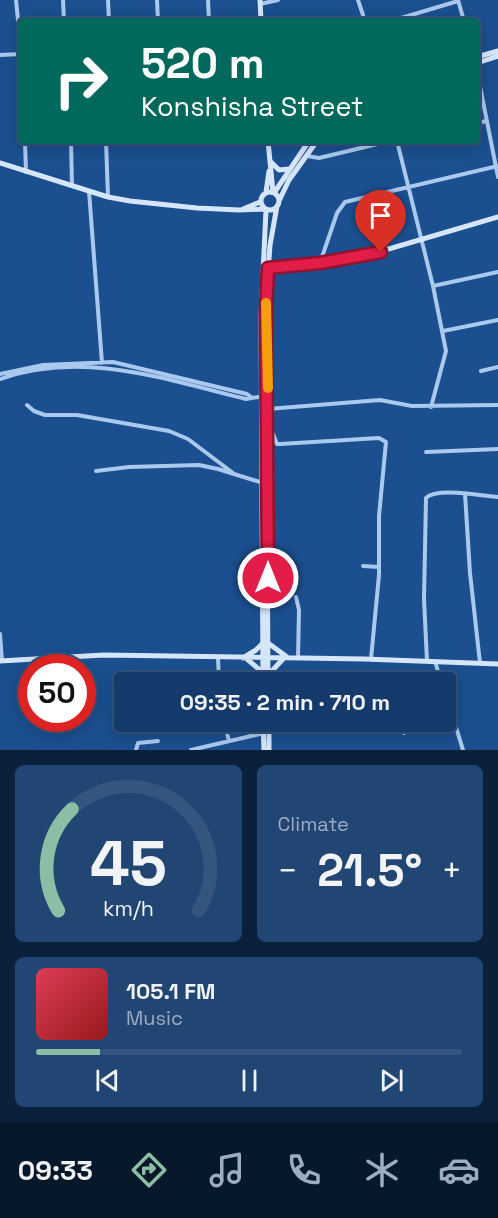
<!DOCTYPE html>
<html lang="en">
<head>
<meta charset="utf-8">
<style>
  body { margin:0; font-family:"Space Grotesk",sans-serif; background:#214673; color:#f1f3f6; height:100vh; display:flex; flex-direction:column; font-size:22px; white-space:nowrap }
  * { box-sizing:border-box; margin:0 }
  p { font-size:20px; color:#9dadc1 }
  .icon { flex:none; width:33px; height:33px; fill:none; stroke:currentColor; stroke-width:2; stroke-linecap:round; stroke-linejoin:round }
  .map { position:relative; height:750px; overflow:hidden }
  .sheet { display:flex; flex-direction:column; gap:15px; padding:15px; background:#0b203b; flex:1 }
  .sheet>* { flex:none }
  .guide { position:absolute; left:18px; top:18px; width:462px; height:126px; border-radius:6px; box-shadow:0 3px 15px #0003,0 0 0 2px #33557e; background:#00695c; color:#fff; overflow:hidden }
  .speed { position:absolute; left:18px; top:654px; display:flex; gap:12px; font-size:30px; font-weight:700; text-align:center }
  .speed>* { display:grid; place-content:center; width:78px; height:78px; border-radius:50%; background:#143b6b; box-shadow:0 3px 15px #0003,0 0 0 2px #33557e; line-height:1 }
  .speed .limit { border:9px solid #d22; background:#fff; color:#111 }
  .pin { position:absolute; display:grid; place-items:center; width:51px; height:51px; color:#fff; margin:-62px -26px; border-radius:50% 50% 50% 0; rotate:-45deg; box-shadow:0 0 6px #0007 }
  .pin .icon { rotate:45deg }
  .me { position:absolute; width:66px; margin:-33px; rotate:0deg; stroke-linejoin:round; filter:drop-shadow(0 0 4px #0008) }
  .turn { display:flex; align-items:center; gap:21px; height:126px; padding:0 24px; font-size:27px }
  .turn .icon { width:78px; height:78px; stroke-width:2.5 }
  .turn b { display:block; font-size:42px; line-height:51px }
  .big { font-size:45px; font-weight:700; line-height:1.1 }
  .sheet .card { flex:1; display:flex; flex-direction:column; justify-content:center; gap:9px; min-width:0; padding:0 21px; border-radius:9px; background:#214673 }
  .sheet .dial { align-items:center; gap:0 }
  .dial svg { height:156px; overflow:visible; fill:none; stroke:#33557e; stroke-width:7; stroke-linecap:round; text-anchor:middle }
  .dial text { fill:#f1f3f6; stroke:none }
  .song { display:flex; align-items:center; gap:18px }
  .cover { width:72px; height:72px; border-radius:9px; background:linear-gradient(135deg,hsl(350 70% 55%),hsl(0 70% 35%)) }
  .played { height:6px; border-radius:3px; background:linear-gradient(90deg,#8abfa5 15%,#33557e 15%) }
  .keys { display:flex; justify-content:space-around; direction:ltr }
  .heat { display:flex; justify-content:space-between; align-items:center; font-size:33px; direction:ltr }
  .sheet .tiles { flex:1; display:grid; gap:15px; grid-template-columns:1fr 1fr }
  .card:last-child { grid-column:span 2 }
  .trip { position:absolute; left:114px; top:672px; width:342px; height:60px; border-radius:6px; background:#143b6b; box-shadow:0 3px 15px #0003,0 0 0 2px #33557e; font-weight:700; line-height:60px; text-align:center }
  .menu { display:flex; height:96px; justify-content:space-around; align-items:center; background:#08182b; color:#9dadc1 }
  .menu .icon { width:42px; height:42px }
  .menu .on { color:#8abfa5 }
  .menu b { font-size:27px; color:#f1f3f6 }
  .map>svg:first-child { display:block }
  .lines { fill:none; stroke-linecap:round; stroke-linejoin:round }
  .street { stroke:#a9c9ee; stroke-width:4 }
  .secondary { stroke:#d6e6fa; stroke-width:5 }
  .route-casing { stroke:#92132f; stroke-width:15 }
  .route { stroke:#e11d48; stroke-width:10 }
  .slow { stroke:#f59e0b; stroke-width:10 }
</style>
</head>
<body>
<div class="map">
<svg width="498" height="750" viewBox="0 0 498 750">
  <rect width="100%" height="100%" fill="#1b4f8f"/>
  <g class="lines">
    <path class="street" d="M16,0L21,50
      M63,0L64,21
      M108,0L109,21
      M157,0L158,21
      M208,0L209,21
      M358,0L365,21
      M458,0L464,21
      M260,4L278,0
      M391,21L458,1
      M0,55L21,54
      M477,71L498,177
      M477,123L486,121
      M71,141L72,186
      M106,141L108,197
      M397,141L433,286L446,351L431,407
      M25,142L59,141
      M25,142L26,172
      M307,156L319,158L390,141
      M89,191L102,363
      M320,263L337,213L345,202L498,166
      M433,286L498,272
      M443,331L498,320
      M481,371L498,367
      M0,374L43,365L113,362L247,394L251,397
      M0,379C84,350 164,379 246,399L264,396
      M27,405L34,411L45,415H77L169,431L188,439L233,473
      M268,409L380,400L412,406L498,405
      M268,433L273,434L277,444H280L379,438L386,442L379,516V575L371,659
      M426,452L498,449
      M96,471L129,467L199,465L218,469L263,483
      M465,494L470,573L480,663
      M363,566L379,567
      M296,597L299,610L298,658
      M0,634L2,661
      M218,658L219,682
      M427,661L424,599L426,498C437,487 482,496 498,497
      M435,661L441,682
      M446,694L463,750
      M224,722L229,741
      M404,733L409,729L427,722
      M136,750L138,743L158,741
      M191,750L264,733"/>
    <path class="secondary" d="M260,0L261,21
      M477,57L498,51
      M477,63L498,56
      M268,141L273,192
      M271,162L279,170L289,169
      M0,163L108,197L130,201L197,208L239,210L265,209
      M261 201a9 9 0 1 1 18 0a9 9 0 1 1-18 0Z
      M266,192L269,171
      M274,193L309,141
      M279,201L289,180L317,141
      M243,209L260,202
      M268,268L320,263L365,256L498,217
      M268,643L287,657
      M243,658L256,650L263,643
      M247,659L262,672
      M0,661L104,655L364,659L498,664
      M269,674L283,659
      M263,682L261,316L266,210
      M268,682L266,301L270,245L277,206
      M263,722L264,750
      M269,722V750"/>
  </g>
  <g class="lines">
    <g class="route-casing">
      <path id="route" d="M268,578L266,311L268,268L320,263L381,252"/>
    </g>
    <use href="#route" class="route"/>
    <path class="slow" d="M266,303L268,388"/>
  </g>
</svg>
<div class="speed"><div class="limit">50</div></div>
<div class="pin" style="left:381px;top:252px;background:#d93025"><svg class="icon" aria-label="arrive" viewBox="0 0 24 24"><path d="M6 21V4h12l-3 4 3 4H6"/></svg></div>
<svg class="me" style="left:268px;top:578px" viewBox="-20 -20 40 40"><circle r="17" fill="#e11d48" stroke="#fff" stroke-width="3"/><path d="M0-11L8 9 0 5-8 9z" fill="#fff"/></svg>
<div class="trip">09:35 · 2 min · 710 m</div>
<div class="guide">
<div class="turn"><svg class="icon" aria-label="right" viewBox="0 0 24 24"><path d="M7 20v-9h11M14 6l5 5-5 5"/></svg><div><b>520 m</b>Konshisha Street</div></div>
</div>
</div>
<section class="sheet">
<div class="tiles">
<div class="card dial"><svg viewBox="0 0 100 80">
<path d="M14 69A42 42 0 1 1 86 69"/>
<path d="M14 69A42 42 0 0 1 21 17" stroke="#8abfa5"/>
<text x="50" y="56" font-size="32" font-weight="700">45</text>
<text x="50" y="72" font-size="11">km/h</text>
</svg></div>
<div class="card"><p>Climate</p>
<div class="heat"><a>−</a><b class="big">21.5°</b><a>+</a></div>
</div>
<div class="card">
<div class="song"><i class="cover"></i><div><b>105.1 FM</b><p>Music</p></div></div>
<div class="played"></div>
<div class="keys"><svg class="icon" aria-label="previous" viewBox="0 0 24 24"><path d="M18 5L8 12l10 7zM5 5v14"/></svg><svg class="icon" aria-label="pause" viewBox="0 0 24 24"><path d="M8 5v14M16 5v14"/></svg><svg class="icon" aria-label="next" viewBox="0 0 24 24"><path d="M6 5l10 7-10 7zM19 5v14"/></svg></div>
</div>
</div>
</section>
<nav class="menu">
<b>09:33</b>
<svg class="icon on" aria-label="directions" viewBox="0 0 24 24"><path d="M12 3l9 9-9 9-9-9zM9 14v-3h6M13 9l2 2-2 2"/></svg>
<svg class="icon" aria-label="music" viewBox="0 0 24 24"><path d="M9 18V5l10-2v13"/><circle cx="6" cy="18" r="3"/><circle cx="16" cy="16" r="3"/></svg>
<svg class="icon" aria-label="phone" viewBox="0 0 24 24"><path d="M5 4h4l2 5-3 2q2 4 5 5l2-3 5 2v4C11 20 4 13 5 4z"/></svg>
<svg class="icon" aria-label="climate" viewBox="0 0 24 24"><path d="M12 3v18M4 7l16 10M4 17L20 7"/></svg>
<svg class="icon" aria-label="car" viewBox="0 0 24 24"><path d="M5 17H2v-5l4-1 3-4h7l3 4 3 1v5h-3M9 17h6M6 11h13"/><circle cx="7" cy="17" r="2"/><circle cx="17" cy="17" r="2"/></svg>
</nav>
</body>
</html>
